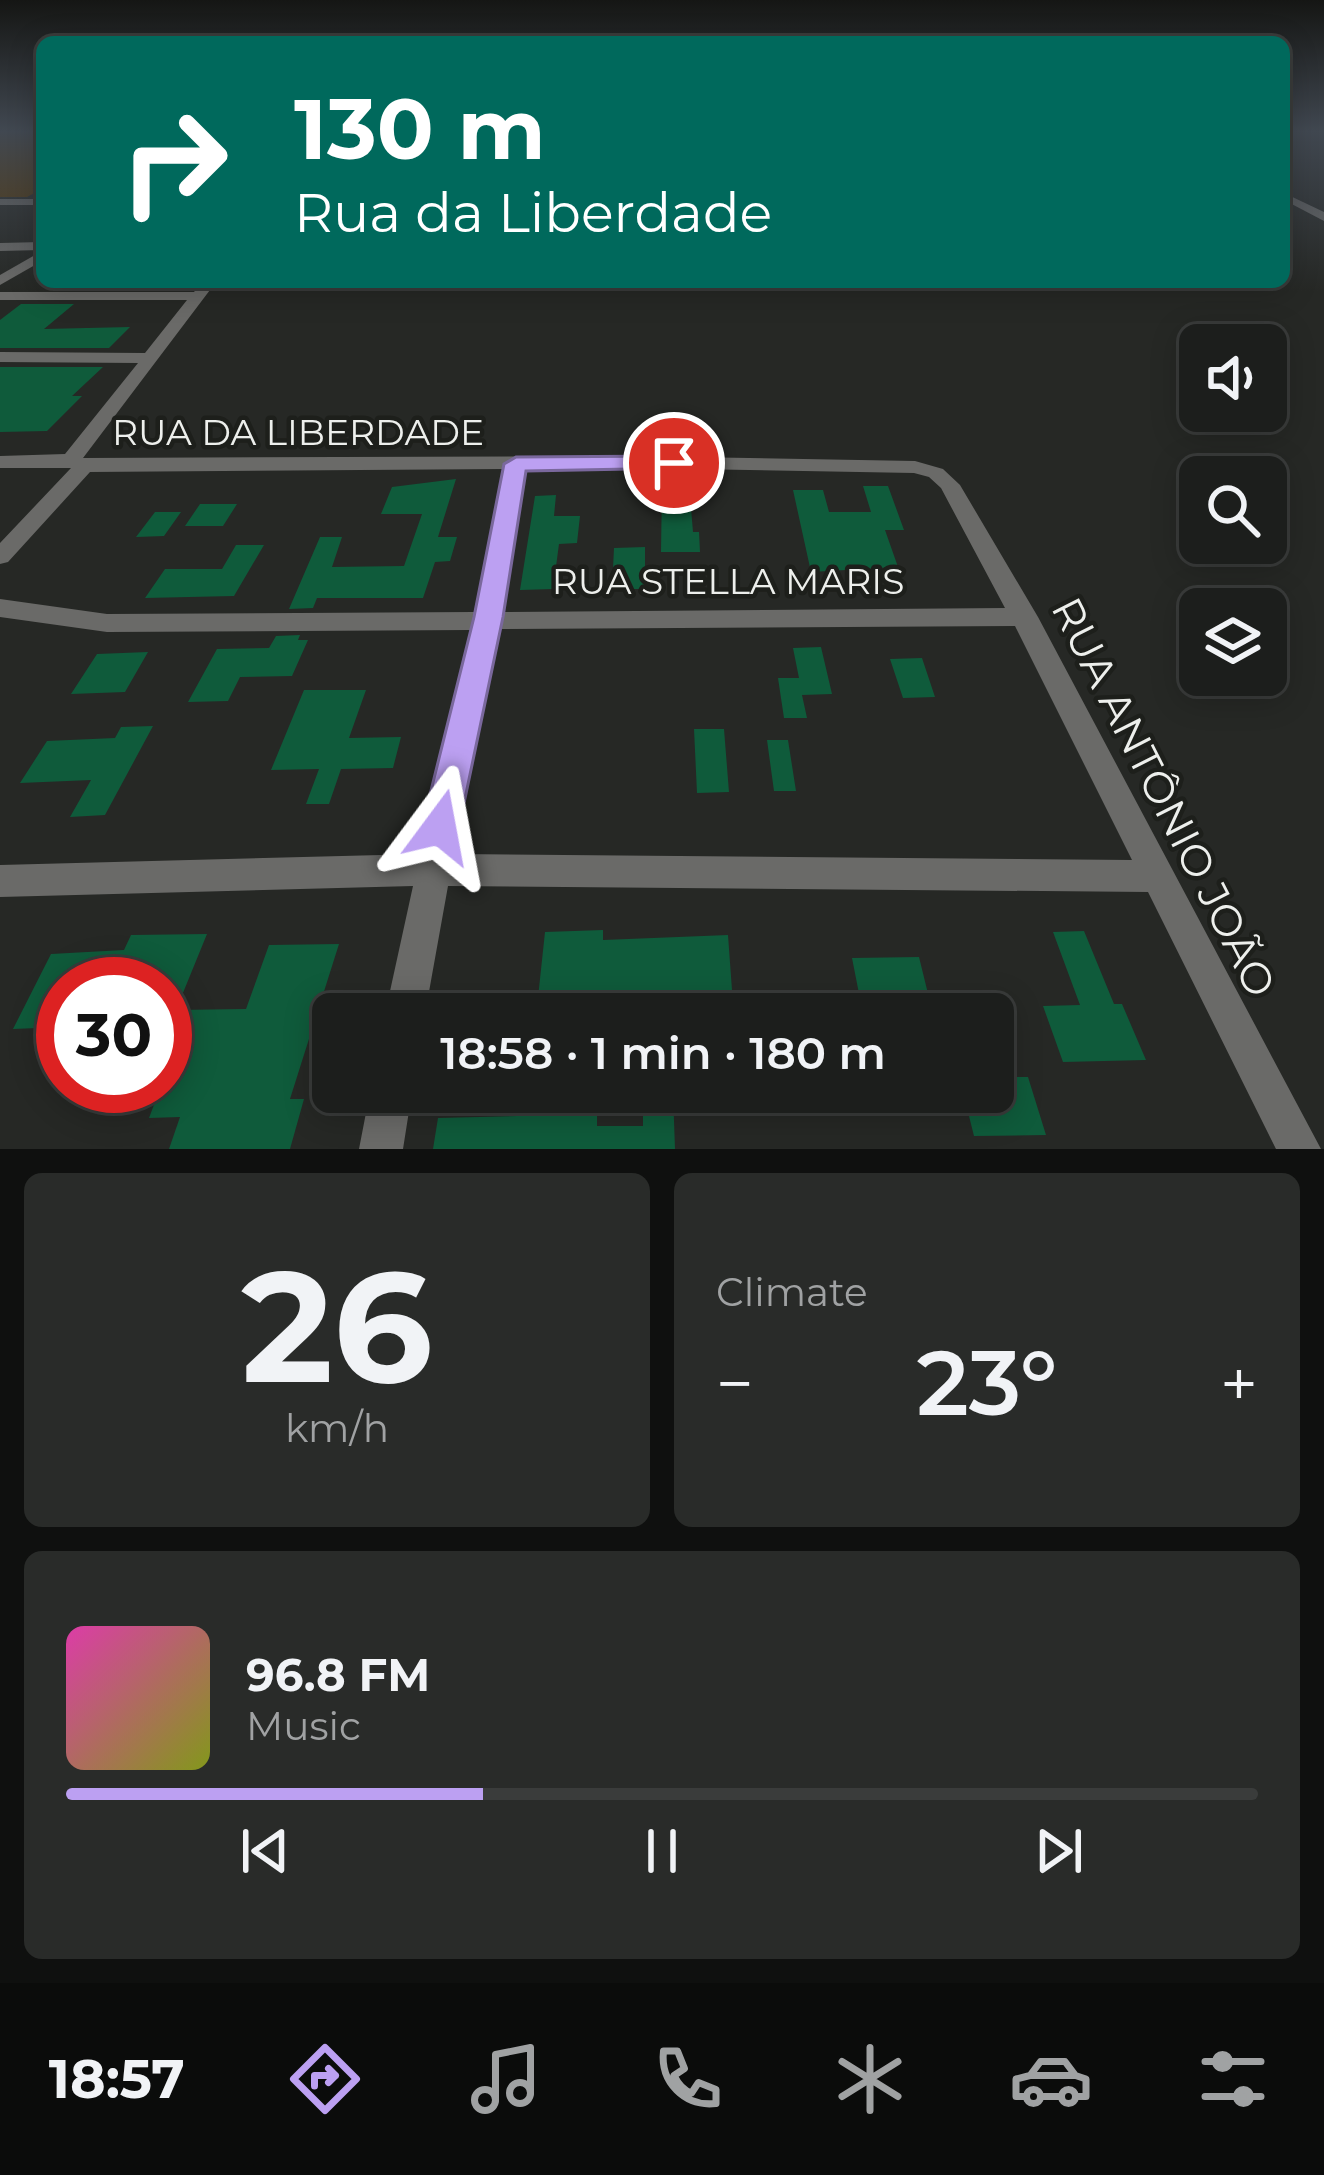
<!DOCTYPE html>
<html lang="en">
<head>
<meta charset="utf-8">
<style>
  body { margin:0; font-family:Montserrat,sans-serif; background:#292b29; color:#f1f3f6; height:100vh; display:flex; flex-direction:column; font-size:45px; white-space:nowrap }
  * { box-sizing:border-box; margin:0 }
  p { font-size:39px; color:#a0a2a3 }
  .icon { flex:none; width:66px; height:66px; fill:none; stroke:currentColor; stroke-width:2; stroke-linecap:round; stroke-linejoin:round }
  .map { position:relative; height:1149px; overflow:hidden }
  .details { display:flex; flex-direction:column; gap:24px; padding:24px; background:#0f100f; flex:1 }
  .details>* { flex:none }
  .top-card { position:absolute; left:36px; top:36px; width:1254px; height:252px; border-radius:18px; box-shadow:0 6px 30px #0003,0 0 0 3px #3a3c3b; background:#00695c; color:#fff; overflow:hidden }
  .fabs { position:absolute; left:1179px; top:324px; display:grid; gap:24px }
  .fabs a { display:grid; place-items:center; width:108px; height:108px; border-radius:18px; background:#1c1e1c; box-shadow:0 6px 30px #0003,0 0 0 3px #3a3c3b; font-size:60px }
  .speed { position:absolute; left:36px; top:957px; display:flex; gap:24px; font-size:60px; font-weight:700; text-align:center }
  .speed>* { display:grid; place-content:center; width:156px; height:156px; border-radius:50%; background:#1c1e1c; box-shadow:0 6px 30px #0003,0 0 0 3px #3a3c3b; line-height:1 }
  .speed .limit { border:18px solid #d22; background:#fff; color:#111 }
  .pin { position:absolute; display:grid; place-items:center; width:102px; height:102px; color:#fff; margin:-51px; border:6px solid #fff; border-radius:50%; box-shadow:0 3px 12px #0007 }
  .me { position:absolute; width:132px; margin:-66px; rotate:13deg; stroke-linejoin:round; filter:drop-shadow(0 0 9px #0008) }
  .turn { display:flex; align-items:center; gap:42px; height:252px; padding:0 60px; font-size:54px }
  .turn .icon { width:156px; height:156px; stroke-width:2.5 }
  .turn b { display:block; font-size:84px; line-height:102px }
  .big { font-size:90px; font-weight:600; line-height:1.1 }
  .details .tile { flex:1; display:flex; flex-direction:column; justify-content:center; gap:18px; min-width:0; padding:0 42px; border-radius:18px; background:#292b29 }
  .details .dial { align-items:center; gap:0 }
  .dial b { font-size:156px; line-height:1 }
  .song { display:flex; align-items:center; gap:36px }
  .cover { width:144px; height:144px; border-radius:18px; background:linear-gradient(135deg,hsl(320 70% 55%),hsl(70 70% 35%)) }
  .played { height:12px; border-radius:6px; background:linear-gradient(90deg,#bca0f2 35%,#3a3c3b 35%) }
  .keys { display:flex; justify-content:space-around; direction:ltr }
  .heat { display:flex; justify-content:space-between; align-items:center; font-size:66px; direction:ltr }
  .details .tiles { flex:1; display:grid; gap:24px; grid-template-columns:1fr 1fr }
  .tile:last-child { grid-column:span 2 }
  .trip { position:absolute; left:312px; top:993px; width:702px; height:120px; border-radius:18px; background:#1c1e1c; box-shadow:0 6px 30px #0003,0 0 0 3px #3a3c3b; font-weight:600; line-height:120px; text-align:center }
  .tabs { display:flex; height:192px; justify-content:space-around; align-items:center; background:#0b0c0b; color:#a0a2a3 }
  .tabs .icon { width:84px; height:84px }
  .tabs .current { color:#bca0f2 }
  .tabs b { font-size:54px; color:#f1f3f6 }
  .map>svg:first-child { display:block }
  .green { fill:#573703 }
  .building { fill:#0f5b3b }
  .lines { fill:none; stroke-linecap:round; stroke-linejoin:round }
  .street { fill:#6a6a68; fill-rule:evenodd }
  .route { fill:#bca0f2; stroke:#7a689d; stroke-width:3 }
  .labels { text-anchor:middle; stroke-width:9; stroke-linejoin:round; paint-order:stroke }
  .street-label { font-size:36px; fill:#edefec; stroke:#1d1f1b }
  .near-street-label { font-size:42px; fill:#edefec; stroke:#1d1f1b }
</style>
</head>
<body>
<div class="map">
<svg width="1324" height="1149" viewBox="0 0 1324 1149">
  <rect width="100%" height="100%" fill="#262825"/>
  <path class="green" d="M42,130V189L27,197H0V131Z"/>
  <path class="building" d="M21,304H74L44,329L130,327L109,348H0V320Z
    M0,367H103L72,396H82L47,431L0,432Z
    M456,479L438,537H457L450,561L435,562L423,598H317L313,608L289,609L320,537H342L332,567L404,566L422,514H381L392,487Z
    M662,484H689L693,532H699L700,552H661Z
    M863,486H888L904,530H885L898,567L811,572L793,490H823L829,512H871Z
    M556,495L554,516H580L577,543L559,544L553,589L520,590L535,496Z
    M200,504H237L223,526H185Z
    M155,512H181L164,536L136,537Z
    M236,545H264L234,596L145,598L165,569H222Z
    M645,547V589H612L614,548Z
    M300,635L298,640H308L292,676L240,677L228,701L188,702L217,649L269,648L276,636Z
    M821,647L832,694L802,695L807,718H784L778,678H799L793,648Z
    M148,652L125,692L71,694L97,654Z
    M922,658L935,697L903,698L890,659Z
    M304,690H366L349,738L401,737L393,768L341,769L329,804H306L319,769L271,770Z
    M153,726L105,815L70,817L91,780L20,783L47,741L115,738L121,727Z
    M694,729H724L729,792L697,793Z
    M767,740H788L796,791H774Z
    M603,930V940L728,935L732,990L656,993V1012H620V1006L537,1007L545,932Z
    M1084,931L1114,1004H1122L1146,1060L1063,1062L1043,1006L1080,1005L1053,932Z
    M207,934L176,1010L246,1009L269,945L339,944L290,1099H304L290,1149H169L180,1117L149,1118L161,1086H165V984H63V1027L13,1029L51,954L124,950L131,935Z
    M919,957L933,1014H863L852,958Z
    M993,1077H1028L1046,1135L974,1136L963,1092H993Z
    M643,1092H673L675,1149H433L438,1118L597,1114V1126H643Z"/>
  <g class="lines">
    <path class="street" d="M1284,193L1324,212V221L1284,200Z
      M0,199H42V205H0Z
      M42,242V250L0,251V243Z
      M42,251V261L0,285V275Z
      M202,282H216L83,458L630,456L915,461L943,469L960,485L1038,617L1321,1149H1276L1148,892L448,886L425,1014H385L413,886L0,897V865L420,854L470,630L107,632L0,617V599L107,614L474,612L505,469L90,472L8,562L0,564V543L71,468H0V456L65,454L138,363L0,362V352L145,353L187,300H0V292H194ZM630,468L914,473L929,477L941,488L1005,608L499,612L525,469ZM1015,626L1132,860L454,854L496,629Z
      M370,1092H412L403,1149H359Z"/>
  </g>
  <linearGradient id="sky" x2="0" y2="1"><stop stop-color="#151614"/><stop offset="0.45" stop-color="#414851"/><stop offset="1" stop-color="#414851" stop-opacity="0"/></linearGradient>
  <rect width="1324" height="291" fill="url(#sky)"/>
  <path class="route" d="M674,456L682,458V468L526,471L503,617L459,827L454,839L440,844L427,839L422,827L474,617L504,464L516,457Z"/>
  <g class="labels">
    <g class="street-label">
      <text x="298" y="445">RUA DA LIBERDADE</text>
      <text x="728" y="594">RUA STELLA MARIS</text>
    </g>
    <g class="near-street-label">
      <text transform="translate(1164 797) rotate(63)" y="15">RUA ANTÔNIO JOÃO</text>
    </g>
  </g>
</svg>
<div class="fabs">
<a><svg class="icon" aria-label="sound" viewBox="0 0 24 24"><path d="M4 9h4l5-4v14l-5-4H4zM17 9q2 3 0 6"/></svg></a>
<a><svg class="icon" aria-label="search" viewBox="0 0 24 24"><circle cx="10" cy="10" r="6"/><path d="M15 15l6 6"/></svg></a>
<a><svg class="icon" aria-label="layers" viewBox="0 0 24 24"><path d="M12 4l9 5-9 5-9-5zM3 14l9 5 9-5"/></svg></a>
</div>
<div class="speed"><div class="limit">30</div></div>
<div class="pin" style="left:674px;top:463px;background:#d93025"><svg class="icon" aria-label="arrive" viewBox="0 0 24 24"><path d="M6 21V4h12l-3 4 3 4H6"/></svg></div>
<svg class="me" style="left:440px;top:827px" viewBox="-20 -20 40 40"><path d="M0-17L14 15 0 8-14 15z" fill="#bca0f2" stroke="#fff" stroke-width="4"/></svg>
<div class="trip">18:58 · 1 min · 180 m</div>
<div class="top-card">
<div class="turn"><svg class="icon" aria-label="right" viewBox="0 0 24 24"><path d="M7 20v-9h11M14 6l5 5-5 5"/></svg><div><b>130 m</b>Rua da Liberdade</div></div>
</div>
</div>
<section class="details">
<div class="tiles">
<div class="tile dial"><b>26</b><p>km/h</p></div>
<div class="tile"><p>Climate</p>
<div class="heat"><a>−</a><b class="big">23°</b><a>+</a></div>
</div>
<div class="tile">
<div class="song"><i class="cover"></i><div><b>96.8 FM</b><p>Music</p></div></div>
<div class="played"></div>
<div class="keys"><svg class="icon" aria-label="previous" viewBox="0 0 24 24"><path d="M18 5L8 12l10 7zM5 5v14"/></svg><svg class="icon" aria-label="pause" viewBox="0 0 24 24"><path d="M8 5v14M16 5v14"/></svg><svg class="icon" aria-label="next" viewBox="0 0 24 24"><path d="M6 5l10 7-10 7zM19 5v14"/></svg></div>
</div>
</div>
</section>
<nav class="tabs">
<b>18:57</b>
<svg class="icon current" aria-label="directions" viewBox="0 0 24 24"><path d="M12 3l9 9-9 9-9-9zM9 14v-3h6M13 9l2 2-2 2"/></svg>
<svg class="icon" aria-label="music" viewBox="0 0 24 24"><path d="M9 18V5l10-2v13"/><circle cx="6" cy="18" r="3"/><circle cx="16" cy="16" r="3"/></svg>
<svg class="icon" aria-label="phone" viewBox="0 0 24 24"><path d="M5 4h4l2 5-3 2q2 4 5 5l2-3 5 2v4C11 20 4 13 5 4z"/></svg>
<svg class="icon" aria-label="climate" viewBox="0 0 24 24"><path d="M12 3v18M4 7l16 10M4 17L20 7"/></svg>
<svg class="icon" aria-label="car" viewBox="0 0 24 24"><path d="M5 17H2v-5l4-1 3-4h7l3 4 3 1v5h-3M9 17h6M6 11h13"/><circle cx="7" cy="17" r="2"/><circle cx="17" cy="17" r="2"/></svg>
<svg class="icon" aria-label="filters" viewBox="0 0 24 24"><path d="M4 7h16M4 17h16"/><circle cx="9" cy="7" r="2"/><circle cx="15" cy="17" r="2"/></svg>
</nav>
</body>
</html>
